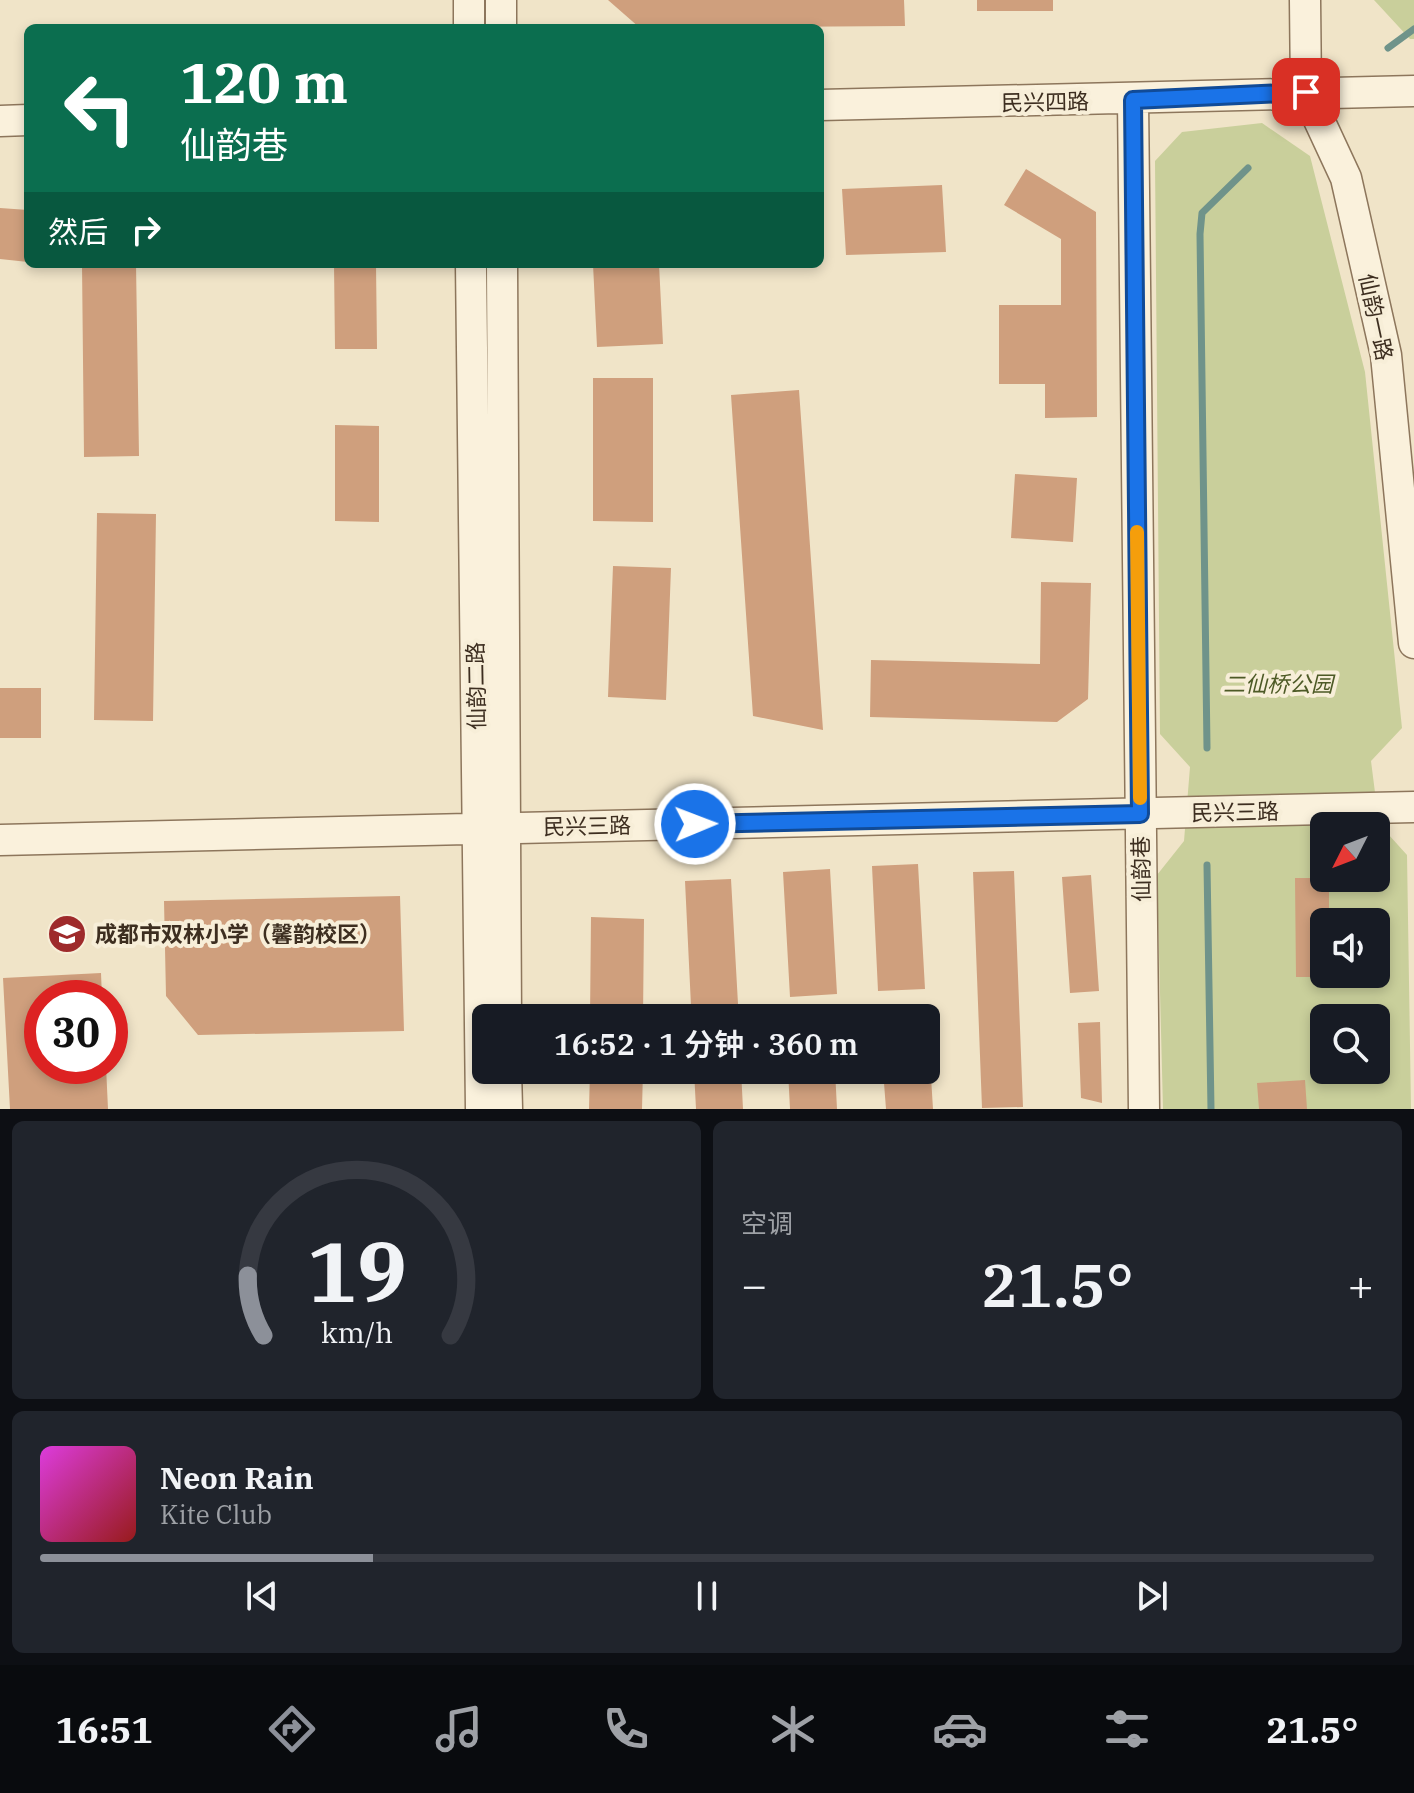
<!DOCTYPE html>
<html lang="zh">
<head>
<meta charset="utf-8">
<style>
  body { margin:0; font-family:"IBM Plex Serif","Noto Sans SC",serif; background:#20242c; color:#f1f3f6; height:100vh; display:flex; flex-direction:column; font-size:30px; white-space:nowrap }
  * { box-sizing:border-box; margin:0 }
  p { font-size:26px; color:#9ea1a6 }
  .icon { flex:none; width:44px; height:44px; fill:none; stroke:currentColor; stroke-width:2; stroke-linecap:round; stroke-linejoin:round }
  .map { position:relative; height:1109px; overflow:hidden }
  .drawer { display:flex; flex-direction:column; gap:12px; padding:12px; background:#0d0f14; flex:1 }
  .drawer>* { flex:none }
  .hud { position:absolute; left:24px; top:24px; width:800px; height:244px; border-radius:12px; box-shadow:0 4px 12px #0003; background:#0b6e4f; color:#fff; overflow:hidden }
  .needle { width:52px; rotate:228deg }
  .tools { position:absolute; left:1310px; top:812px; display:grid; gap:16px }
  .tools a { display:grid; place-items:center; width:80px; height:80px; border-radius:12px; background:#171b24; box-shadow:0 4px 12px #0003; font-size:40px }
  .speed { position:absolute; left:24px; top:980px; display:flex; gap:16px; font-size:40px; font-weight:700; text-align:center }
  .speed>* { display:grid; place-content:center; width:104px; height:104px; border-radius:50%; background:#171b24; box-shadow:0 4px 12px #0003; line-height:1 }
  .speed .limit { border:12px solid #d22; background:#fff; color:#111 }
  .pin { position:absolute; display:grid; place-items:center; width:68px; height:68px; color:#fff; margin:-34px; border-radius:16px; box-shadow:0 4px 12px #0006 }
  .me { position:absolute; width:88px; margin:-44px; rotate:89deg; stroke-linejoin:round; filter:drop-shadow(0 0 6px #0008) }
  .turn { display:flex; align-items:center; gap:28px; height:168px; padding:0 24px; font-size:36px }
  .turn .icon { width:104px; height:104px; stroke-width:2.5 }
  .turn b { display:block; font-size:56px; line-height:68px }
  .then { display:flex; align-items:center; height:76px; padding:0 24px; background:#0003; gap:16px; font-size:30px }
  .big { font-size:60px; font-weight:600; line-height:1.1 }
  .drawer .card { flex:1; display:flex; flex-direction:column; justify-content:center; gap:12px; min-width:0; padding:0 28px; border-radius:12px; background:#20242c }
  .drawer .dial { align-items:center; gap:0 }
  .dial svg { height:208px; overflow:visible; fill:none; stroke:#363941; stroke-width:7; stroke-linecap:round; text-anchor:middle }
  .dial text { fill:#f1f3f6; stroke:none }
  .song { display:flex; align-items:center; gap:24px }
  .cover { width:96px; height:96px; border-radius:12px; background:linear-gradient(135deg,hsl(300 70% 55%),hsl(0 70% 35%)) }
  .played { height:8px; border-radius:4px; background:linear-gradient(90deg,#8c9099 25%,#363941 25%) }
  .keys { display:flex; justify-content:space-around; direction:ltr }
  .heat { display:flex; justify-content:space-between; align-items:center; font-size:44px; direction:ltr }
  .drawer .tiles { flex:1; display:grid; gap:12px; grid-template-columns:1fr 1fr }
  .card:last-child { grid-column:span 2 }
  .trip { position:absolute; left:472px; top:1004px; width:468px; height:80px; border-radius:12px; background:#171b24; box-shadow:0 4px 12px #0003; font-weight:600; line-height:80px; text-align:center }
  .dock { display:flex; height:128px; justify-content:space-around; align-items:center; background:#090b0e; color:#9ea1a6 }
  .dock .icon { width:56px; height:56px }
  .dock .selected { color:#8c9099 }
  .dock b { font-size:36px; color:#f1f3f6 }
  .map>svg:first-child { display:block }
  .green { fill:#c9cf9b; fill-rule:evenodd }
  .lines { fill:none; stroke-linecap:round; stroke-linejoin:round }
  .stream { stroke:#6f938a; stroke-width:7 }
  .building { fill:#cf9f7d }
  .minor-casing { stroke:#8d765c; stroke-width:33 }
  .minor { stroke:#faf1dc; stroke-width:30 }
  .route-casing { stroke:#114b97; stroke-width:20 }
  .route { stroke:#1a73e8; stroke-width:14 }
  .slow { stroke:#f59e0b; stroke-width:14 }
  .labels { text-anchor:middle; stroke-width:8; stroke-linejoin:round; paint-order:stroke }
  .street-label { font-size:22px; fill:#3d2e20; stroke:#f7eed8 }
  .park-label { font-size:22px; font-style:italic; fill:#4d5a26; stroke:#f7eed8 }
  .poi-label { font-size:22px; font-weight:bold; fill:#3d2e20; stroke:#f7eed8; text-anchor:start }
</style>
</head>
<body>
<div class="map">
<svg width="1414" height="1109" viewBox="0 0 1414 1109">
  <rect width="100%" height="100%" fill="#f0e4c8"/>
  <path class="green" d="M1374,0H1414V39H1410Z
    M1262,123L1310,156L1365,372L1402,728L1371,761L1379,824L1407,855L1411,1109H1163L1157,875L1184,841L1190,767L1160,734L1155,161L1182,132ZM1324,826H1376V878H1324ZM1324,922H1376V974H1324ZM1324,1018H1376V1070H1324Z"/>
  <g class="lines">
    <path class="stream" d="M1388,48L1414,29
      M1207,748L1200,234L1202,213L1248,168
      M1207,865L1211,1109"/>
  </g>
  <path class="building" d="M608,0H904L905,26L640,28Z
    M977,0H1053V11H977Z
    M1026,169L1096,212L1097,417L1045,418V384H999V305H1061V239L1004,205Z
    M942,185L946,252L846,255L842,189Z
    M0,208L28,210V262L0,259Z
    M82,264H136L139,456L84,457Z
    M334,264H376L377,349H335Z
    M593,264H659L663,344L597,347Z
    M593,378H653V522L593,521Z
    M799,390L823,730L753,716L731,395Z
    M335,425L379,426V522L335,521Z
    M1015,474L1077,478L1073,542L1011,538Z
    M97,513L156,514L153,721L94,720Z
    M613,566L671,568L666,700L608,697Z
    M1041,582L1091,583L1088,699L1057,722L870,717L871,660L1040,664Z
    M0,688H41V738H0Z
    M918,864L925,989L878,991L872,866Z
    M830,869L837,994L790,997L783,872Z
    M1014,871L1023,1107L982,1108L973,872Z
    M1091,875L1099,991L1070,993L1062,877Z
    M1295,878H1329V922H1324V977H1296Z
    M731,879L738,1004L691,1006L685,881Z
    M400,896L404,1031L198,1035L166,996L164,901Z
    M591,917L644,919L643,1018H590Z
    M101,973L102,998H42V1066H106L108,1109H10L3,978Z
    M1100,1022L1102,1103L1081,1098L1078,1023Z
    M926,1045H929L933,1109H886L883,1070H926Z
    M590,1070H643L642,1109H589Z
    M694,1070H741L743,1109H696Z
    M788,1070H835L837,1109H790Z
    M1305,1080L1307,1109H1259L1257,1083Z"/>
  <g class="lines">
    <g class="minor-casing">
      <path id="minor" d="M501,0V28
        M1305,0L1306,92L1346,178L1386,355L1414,643
        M469,28V0
        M1133,100L1144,1109
        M820,105L1414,91
        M0,121L28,120
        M471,264L481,1109
        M502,264L506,1018
        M0,840L1414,807
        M506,1070L507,1109"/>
    </g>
    <use href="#minor" class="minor"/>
  </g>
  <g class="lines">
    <g class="route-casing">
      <path id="route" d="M695,824L1140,814L1133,100L1306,92"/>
    </g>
    <use href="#route" class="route"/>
    <path class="slow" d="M1137,532L1140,798"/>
  </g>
  <defs>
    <g id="school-disc" transform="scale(2)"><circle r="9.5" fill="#9e2a2b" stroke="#f7eed8"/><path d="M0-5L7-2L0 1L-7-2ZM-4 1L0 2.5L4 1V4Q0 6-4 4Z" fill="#fff"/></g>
  </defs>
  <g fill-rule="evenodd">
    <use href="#school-disc" x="67" y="934"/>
  </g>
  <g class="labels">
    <g class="street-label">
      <text transform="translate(1045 102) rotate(-1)" y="8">民兴四路</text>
      <text transform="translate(1376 317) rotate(78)" y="8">仙韵一路</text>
      <text transform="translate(476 686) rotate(-91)" y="8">仙韵二路</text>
      <text transform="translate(1235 812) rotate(-1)" y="8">民兴三路</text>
      <text transform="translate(587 826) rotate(-1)" y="8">民兴三路</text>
      <text transform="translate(1141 869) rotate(-91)" y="8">仙韵巷</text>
    </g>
    <g class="park-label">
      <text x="1278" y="692">二仙桥公园</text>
    </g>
    <g class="poi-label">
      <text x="95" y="942">成都市双林小学（馨韵校区）</text>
    </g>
  </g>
</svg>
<div class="tools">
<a><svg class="needle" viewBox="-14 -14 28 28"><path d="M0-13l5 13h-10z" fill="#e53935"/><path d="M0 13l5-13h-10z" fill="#9ea1a6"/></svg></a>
<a><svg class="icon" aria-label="sound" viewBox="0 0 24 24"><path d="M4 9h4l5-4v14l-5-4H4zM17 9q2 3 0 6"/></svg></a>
<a><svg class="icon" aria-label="search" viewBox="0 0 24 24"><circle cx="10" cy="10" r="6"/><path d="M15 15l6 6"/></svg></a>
</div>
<div class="speed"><div class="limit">30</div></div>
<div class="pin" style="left:1306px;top:92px;background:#d93025"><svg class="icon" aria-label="arrive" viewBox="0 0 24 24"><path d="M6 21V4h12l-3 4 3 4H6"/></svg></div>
<svg class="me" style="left:695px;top:824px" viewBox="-20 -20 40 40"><circle r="17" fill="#1a73e8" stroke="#fff" stroke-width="3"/><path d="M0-11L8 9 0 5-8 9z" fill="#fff"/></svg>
<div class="trip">16:52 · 1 分钟 · 360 m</div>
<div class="hud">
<div class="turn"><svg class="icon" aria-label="left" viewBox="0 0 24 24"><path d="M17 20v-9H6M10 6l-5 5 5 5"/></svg><div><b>120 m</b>仙韵巷</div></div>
<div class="then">然后<svg class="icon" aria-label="right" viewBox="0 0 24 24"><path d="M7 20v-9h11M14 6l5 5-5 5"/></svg></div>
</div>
</div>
<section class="drawer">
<div class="tiles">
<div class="card dial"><svg viewBox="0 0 100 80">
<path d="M14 69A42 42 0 1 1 86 69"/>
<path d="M14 69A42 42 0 0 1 8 46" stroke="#8c9099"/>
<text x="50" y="56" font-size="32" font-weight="700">19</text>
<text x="50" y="72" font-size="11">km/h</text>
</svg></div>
<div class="card"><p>空调</p>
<div class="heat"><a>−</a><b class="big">21.5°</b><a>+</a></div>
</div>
<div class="card">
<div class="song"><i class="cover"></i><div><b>Neon Rain</b><p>Kite Club</p></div></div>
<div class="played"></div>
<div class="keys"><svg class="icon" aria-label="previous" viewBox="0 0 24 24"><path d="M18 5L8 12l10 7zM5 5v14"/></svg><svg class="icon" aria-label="pause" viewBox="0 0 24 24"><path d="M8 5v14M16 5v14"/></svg><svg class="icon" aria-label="next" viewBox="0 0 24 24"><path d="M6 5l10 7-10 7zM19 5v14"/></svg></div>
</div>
</div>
</section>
<nav class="dock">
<b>16:51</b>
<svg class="icon selected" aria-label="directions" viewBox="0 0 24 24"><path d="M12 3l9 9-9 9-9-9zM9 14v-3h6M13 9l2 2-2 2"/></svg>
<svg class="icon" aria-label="music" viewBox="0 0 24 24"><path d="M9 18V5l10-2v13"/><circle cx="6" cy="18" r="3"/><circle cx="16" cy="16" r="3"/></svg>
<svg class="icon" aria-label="phone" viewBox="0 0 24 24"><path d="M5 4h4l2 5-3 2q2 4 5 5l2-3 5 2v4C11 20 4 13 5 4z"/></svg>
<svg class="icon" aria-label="climate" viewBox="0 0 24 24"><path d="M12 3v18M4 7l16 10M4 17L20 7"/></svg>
<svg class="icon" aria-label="car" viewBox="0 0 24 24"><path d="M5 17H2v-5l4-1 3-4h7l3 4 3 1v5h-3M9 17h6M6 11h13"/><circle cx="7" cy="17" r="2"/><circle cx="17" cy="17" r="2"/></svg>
<svg class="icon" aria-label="filters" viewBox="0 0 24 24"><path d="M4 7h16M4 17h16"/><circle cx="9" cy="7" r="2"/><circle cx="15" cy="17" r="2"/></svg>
<b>21.5°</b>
</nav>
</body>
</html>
